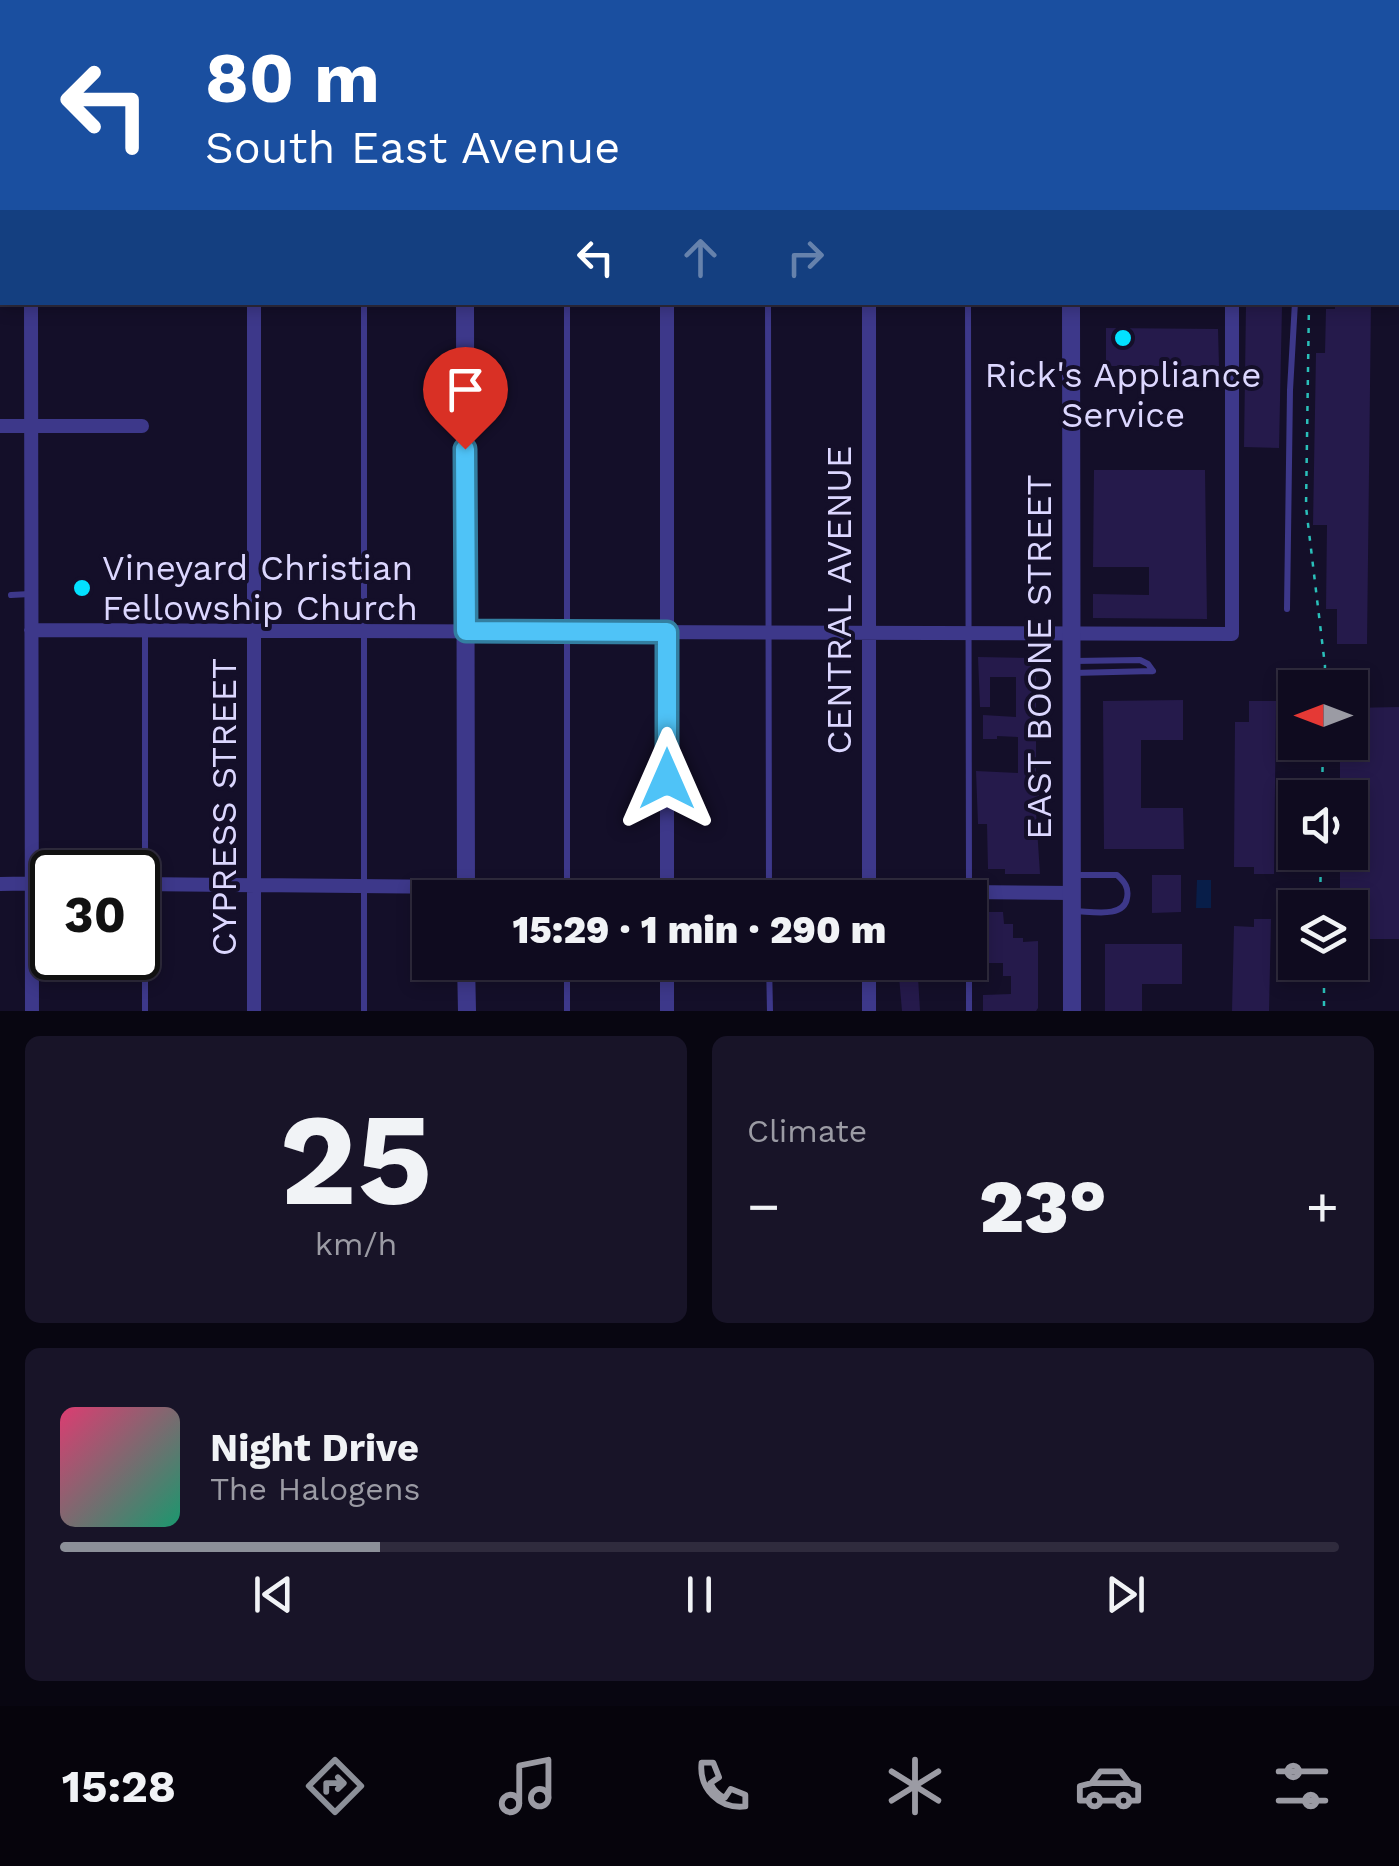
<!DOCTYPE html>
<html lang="en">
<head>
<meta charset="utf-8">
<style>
  body { margin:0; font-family:"Work Sans",sans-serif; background:#181428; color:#f1f3f6; height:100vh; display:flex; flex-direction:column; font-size:38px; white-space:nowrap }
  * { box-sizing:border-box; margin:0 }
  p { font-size:32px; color:#9b9ba4 }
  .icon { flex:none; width:55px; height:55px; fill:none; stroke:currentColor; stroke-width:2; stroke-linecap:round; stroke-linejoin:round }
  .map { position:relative; height:1011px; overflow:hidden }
  .drawer { display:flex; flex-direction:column; gap:25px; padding:25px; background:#080611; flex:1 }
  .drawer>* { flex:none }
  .banner { position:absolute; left:0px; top:0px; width:1400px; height:305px; box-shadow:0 5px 15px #0003,0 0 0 2px #2f2b3d; background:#1a4fa0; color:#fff; overflow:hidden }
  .needle { width:65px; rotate:270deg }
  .controls { position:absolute; left:1278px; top:670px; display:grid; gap:20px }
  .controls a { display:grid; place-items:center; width:90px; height:90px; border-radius:0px; background:#0f0b1f; box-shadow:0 5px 15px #0003,0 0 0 2px #2f2b3d; font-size:50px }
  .speed { position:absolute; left:30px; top:850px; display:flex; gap:20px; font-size:50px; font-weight:700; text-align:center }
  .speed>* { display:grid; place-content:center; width:130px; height:130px; border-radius:50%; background:#0f0b1f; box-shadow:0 5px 15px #0003,0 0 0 2px #2f2b3d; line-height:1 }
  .speed .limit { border:5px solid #111; border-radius:15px; background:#fff; color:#111 }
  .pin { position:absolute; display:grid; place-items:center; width:85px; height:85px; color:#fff; margin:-102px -42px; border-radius:50% 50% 50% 0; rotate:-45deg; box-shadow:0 0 10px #0007 }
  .pin .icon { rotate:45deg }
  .me { position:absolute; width:110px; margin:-55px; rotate:0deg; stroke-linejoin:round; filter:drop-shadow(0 0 8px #0008) }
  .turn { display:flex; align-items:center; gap:35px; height:210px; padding:0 40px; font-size:45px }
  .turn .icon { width:130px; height:130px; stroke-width:2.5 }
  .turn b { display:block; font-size:70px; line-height:85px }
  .lanes { display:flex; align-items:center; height:95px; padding:0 40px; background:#0003; justify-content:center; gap:50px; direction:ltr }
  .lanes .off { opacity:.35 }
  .big { font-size:75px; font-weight:800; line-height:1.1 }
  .drawer .card { flex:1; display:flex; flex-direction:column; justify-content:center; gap:15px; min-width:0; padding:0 35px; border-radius:15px; background:#181428 }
  .drawer .dial { align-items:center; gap:0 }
  .dial b { font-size:130px; line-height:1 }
  .song { display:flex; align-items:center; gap:30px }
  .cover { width:120px; height:120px; border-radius:15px; background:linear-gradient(135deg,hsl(340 70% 55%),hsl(160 70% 35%)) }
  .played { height:10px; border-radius:5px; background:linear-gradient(90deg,#8c9099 25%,#2f2b3d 25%) }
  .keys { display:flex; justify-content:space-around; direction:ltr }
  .heat { display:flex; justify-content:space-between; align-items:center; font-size:55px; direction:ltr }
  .drawer .tiles { flex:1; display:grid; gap:25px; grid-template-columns:1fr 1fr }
  .card:last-child { grid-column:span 2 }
  .trip { position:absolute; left:412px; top:880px; width:575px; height:100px; border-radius:0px; background:#0f0b1f; box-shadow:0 5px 15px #0003,0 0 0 2px #2f2b3d; font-weight:800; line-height:100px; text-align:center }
  .menu { display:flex; height:160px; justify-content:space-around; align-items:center; background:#06040c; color:#9b9ba4 }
  .menu .icon { width:70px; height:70px }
  .menu .active { color:#8c9099 }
  .menu b { font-size:45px; color:#f1f3f6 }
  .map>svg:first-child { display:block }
  .water { fill:#081e49 }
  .building { fill:#251a4b }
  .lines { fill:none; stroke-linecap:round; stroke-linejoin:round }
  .path { stroke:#2ac0ba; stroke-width:2.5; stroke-dasharray:5 8; stroke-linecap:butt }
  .service { stroke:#3d388a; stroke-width:6 }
  .minor { stroke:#3d388a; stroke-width:14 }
  .tertiary { stroke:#3d388a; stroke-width:18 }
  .route-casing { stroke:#337fa1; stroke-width:25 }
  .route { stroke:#4fc3f7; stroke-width:18 }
  .poi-dot { fill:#03e1ff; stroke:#140f29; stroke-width:4 }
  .labels { text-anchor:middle; stroke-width:8; stroke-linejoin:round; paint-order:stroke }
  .poi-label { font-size:35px; fill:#dcd7ff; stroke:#140f29 }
  .street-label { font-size:35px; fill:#dcd7ff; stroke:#140f29 }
</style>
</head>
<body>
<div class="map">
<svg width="1399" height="1011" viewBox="0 0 1399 1011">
  <rect width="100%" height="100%" fill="#140f29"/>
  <path class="water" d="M1197,880H1211V908H1196Z"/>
  <path class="building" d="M1335,302H1371L1367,644H1337V609H1326L1327,525H1313L1316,353H1325L1326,309H1335Z
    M1246,304L1282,306L1279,448L1244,447Z
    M1106,328L1218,329L1219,366H1106Z
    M1094,470H1205L1207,619L1093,618V594L1149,595V567H1093Z
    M978,657L1036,658V722H1044V739H1036V773H1039V811L1036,812L1040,874H1005V869H988L987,824H978L976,771L1018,773V737L997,736V739H983V715L1016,717V677H990V707H980Z
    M1183,700V740H1141V808H1183L1184,849H1104L1103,701Z
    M1249,701H1276L1274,874H1254V867H1234L1235,722H1249Z
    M1399,707V939H1350V908H1340V852H1350V798H1340V742H1350V708Z
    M1152,875H1181V912L1152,913Z
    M978,912H1003L1004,924H1013V938H1023V942L1038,941V1008L1036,1011H983V995L1011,994V976H1003V963H982V932H976Z
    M1254,919H1271L1269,1011H1232L1234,926L1254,927Z
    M1105,944H1182V984H1142V1011H1105Z
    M924,964V977H918L920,1011H902L898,965Z"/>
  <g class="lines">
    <path class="path" d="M1309,302L1306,507L1325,666L1324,688
      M1322,798L1323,742
      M1320,908L1321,852
      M1324,962V1011"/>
    <path class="service" d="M363,0V2
      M566,0V2
      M767,0V2
      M968,0V2
      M167,2V0
      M0,19H2
      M364,302V1011
      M567,302V898
      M768,302L769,898
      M968,302L969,891
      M11,595L30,594
      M1287,609L1290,390L1295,302
      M145,632V1011
      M1074,661L1140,660L1148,664L1153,671
      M1073,673L1153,671
      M1074,911C1090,911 1124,919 1127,898C1129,888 1125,882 1117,875H1074
      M567,962V1011
      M769,962L770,1011
      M969,962V1011"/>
    <path class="minor" d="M253,0V2
      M464,0V2
      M667,0V2
      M868,0V2
      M1067,0V2
      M254,302V1011
      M667,302V897
      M869,302V897
      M31,303L32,1011
      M0,426H142
      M31,630L1232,634V302
      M0,884L52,883
      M138,884L1072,893
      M667,962V1011
      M869,962V1011"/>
    <path class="tertiary" d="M1264,2L1265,0
      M0,263H2
      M1398,278H1399
      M0,282H2
      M465,302L466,898
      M1071,302L1072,1011
      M466,962L467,1011"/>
  </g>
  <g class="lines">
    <g class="route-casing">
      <path id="route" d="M465,449L466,631L667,632V779"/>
    </g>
    <use href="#route" class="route"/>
  </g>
  <g class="poi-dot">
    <circle cx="1123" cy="338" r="10"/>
    <circle cx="82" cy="588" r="10"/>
  </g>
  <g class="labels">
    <g class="poi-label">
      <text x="1123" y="387">Rick's Appliance<tspan x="1123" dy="40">Service</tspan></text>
      <text x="102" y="580" text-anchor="start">Vineyard Christian<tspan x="102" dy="40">Fellowship Church</tspan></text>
    </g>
    <g class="street-label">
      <text transform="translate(839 600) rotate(-90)" y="12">CENTRAL AVENUE</text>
      <text transform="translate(1039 657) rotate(-90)" y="12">EAST BOONE STREET</text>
      <text transform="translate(224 807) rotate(-90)" y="12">CYPRESS STREET</text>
    </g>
  </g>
</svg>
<div class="controls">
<a><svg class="needle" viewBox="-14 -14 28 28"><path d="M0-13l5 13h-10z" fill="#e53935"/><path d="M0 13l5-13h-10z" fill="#9b9ba4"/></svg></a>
<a><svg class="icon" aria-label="sound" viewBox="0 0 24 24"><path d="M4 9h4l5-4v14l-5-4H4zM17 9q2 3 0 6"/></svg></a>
<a><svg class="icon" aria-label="layers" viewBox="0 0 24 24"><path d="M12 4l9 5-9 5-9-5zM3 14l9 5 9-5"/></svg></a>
</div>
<div class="speed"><div class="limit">30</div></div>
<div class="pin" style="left:465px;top:449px;background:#d93025"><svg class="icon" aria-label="arrive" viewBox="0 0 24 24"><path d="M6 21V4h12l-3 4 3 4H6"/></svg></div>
<svg class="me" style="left:667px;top:779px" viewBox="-20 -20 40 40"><path d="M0-17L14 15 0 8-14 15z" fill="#4fc3f7" stroke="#fff" stroke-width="4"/></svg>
<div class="trip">15:29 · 1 min · 290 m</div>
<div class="banner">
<div class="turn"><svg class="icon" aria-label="left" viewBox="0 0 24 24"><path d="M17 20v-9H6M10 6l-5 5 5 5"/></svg><div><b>80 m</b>South East Avenue</div></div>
<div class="lanes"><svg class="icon" aria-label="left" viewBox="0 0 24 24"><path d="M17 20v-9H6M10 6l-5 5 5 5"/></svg><svg class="icon off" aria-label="ahead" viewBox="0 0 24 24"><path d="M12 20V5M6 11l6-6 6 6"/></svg><svg class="icon off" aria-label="right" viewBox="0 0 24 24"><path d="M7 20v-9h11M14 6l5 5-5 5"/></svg></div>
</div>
</div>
<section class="drawer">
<div class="tiles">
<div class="card dial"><b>25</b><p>km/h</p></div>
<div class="card"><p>Climate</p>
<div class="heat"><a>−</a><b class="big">23°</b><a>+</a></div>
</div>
<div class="card">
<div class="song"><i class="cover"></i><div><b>Night Drive</b><p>The Halogens</p></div></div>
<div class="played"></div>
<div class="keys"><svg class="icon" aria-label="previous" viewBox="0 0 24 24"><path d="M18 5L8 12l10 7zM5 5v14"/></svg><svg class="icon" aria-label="pause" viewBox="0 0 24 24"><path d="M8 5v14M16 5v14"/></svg><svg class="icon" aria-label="next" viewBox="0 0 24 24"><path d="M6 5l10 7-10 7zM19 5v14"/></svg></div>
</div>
</div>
</section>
<nav class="menu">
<b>15:28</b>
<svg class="icon active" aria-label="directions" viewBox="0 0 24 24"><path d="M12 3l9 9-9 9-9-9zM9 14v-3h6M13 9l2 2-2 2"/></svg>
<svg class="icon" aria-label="music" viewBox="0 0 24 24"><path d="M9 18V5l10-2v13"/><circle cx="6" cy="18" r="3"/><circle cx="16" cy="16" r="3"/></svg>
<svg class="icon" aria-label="phone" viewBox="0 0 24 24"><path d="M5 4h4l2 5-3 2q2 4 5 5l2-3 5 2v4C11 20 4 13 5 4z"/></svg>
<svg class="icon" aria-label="climate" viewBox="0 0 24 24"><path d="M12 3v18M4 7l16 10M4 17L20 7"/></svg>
<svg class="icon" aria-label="car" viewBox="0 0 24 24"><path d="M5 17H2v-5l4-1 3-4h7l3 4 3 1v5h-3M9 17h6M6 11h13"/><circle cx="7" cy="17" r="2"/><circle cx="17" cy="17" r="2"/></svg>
<svg class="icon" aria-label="filters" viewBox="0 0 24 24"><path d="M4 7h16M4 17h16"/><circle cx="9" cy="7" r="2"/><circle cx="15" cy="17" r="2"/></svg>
</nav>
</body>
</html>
